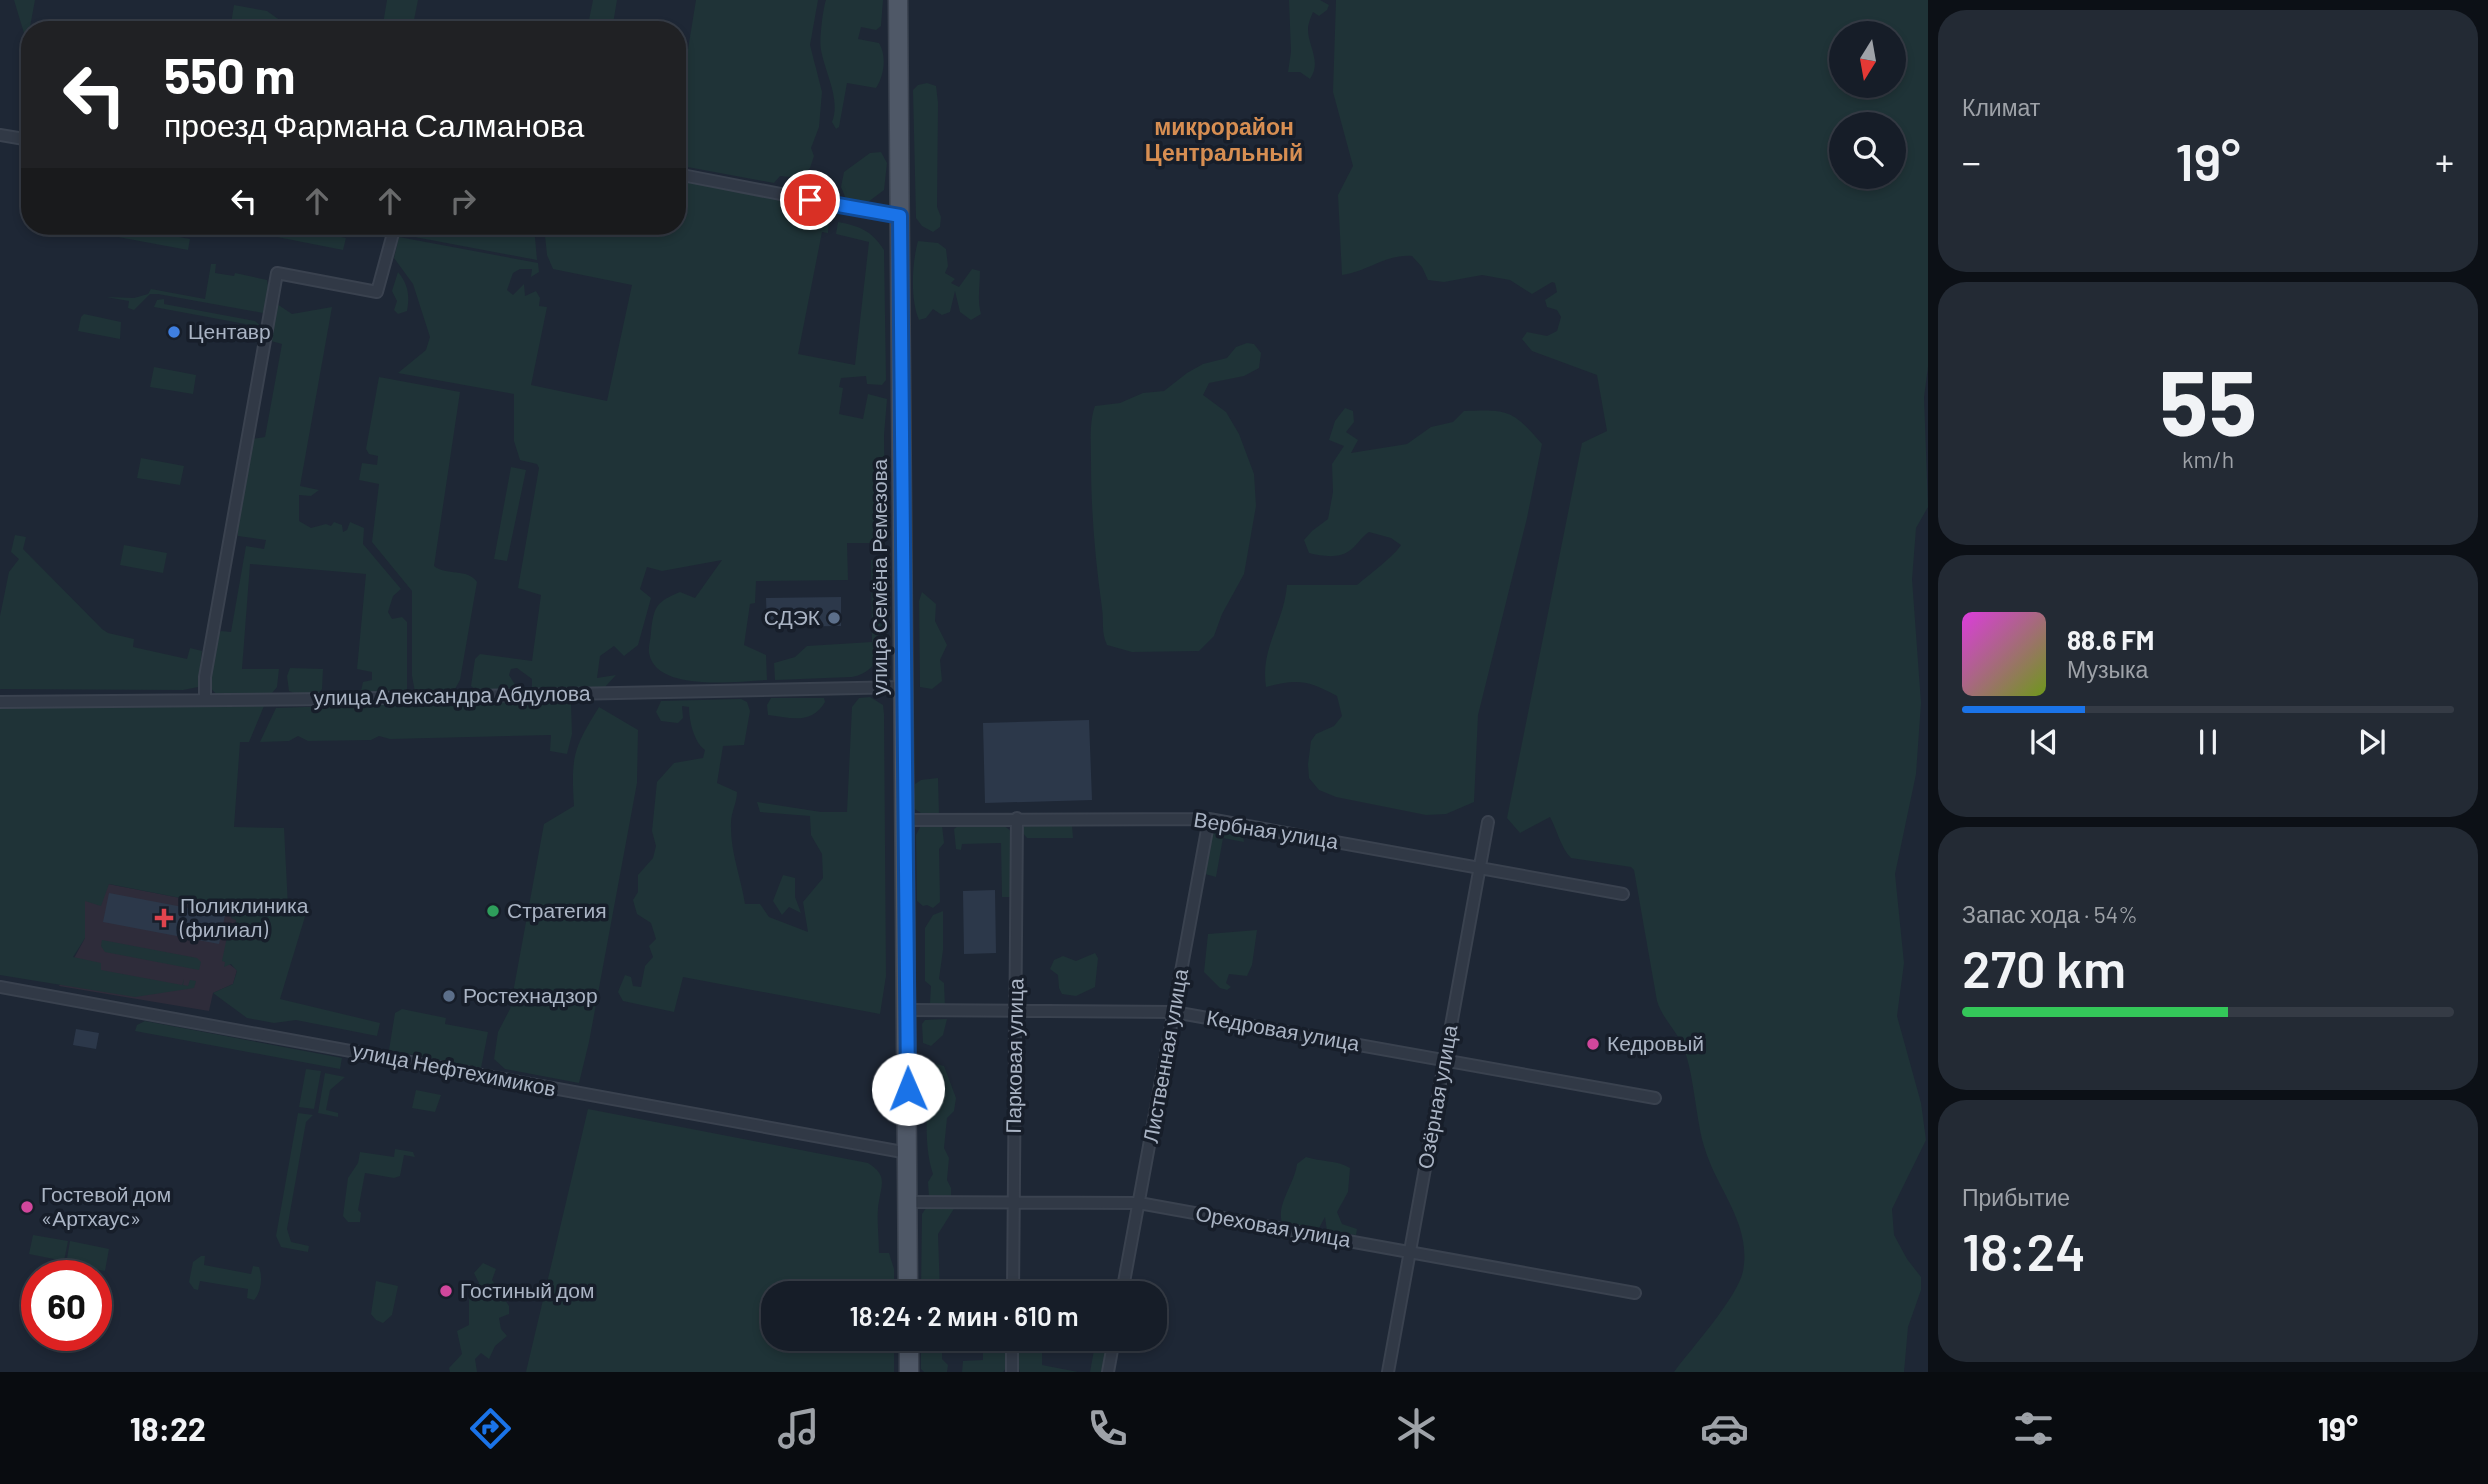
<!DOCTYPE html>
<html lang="ru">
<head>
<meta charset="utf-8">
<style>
  body { margin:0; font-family:Barlow,sans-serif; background:#232a34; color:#f1f3f6; height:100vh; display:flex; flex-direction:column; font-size:26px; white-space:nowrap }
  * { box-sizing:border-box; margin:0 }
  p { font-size:23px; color:#9ea2a8 }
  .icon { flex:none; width:38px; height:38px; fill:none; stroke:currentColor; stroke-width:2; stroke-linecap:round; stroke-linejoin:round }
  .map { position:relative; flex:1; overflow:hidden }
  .details { display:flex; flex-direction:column; gap:10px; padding:10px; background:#0c1016; width:560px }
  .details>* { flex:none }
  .hud { position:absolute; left:21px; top:21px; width:665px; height:214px; border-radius:28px; box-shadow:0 4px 10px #0003,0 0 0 2px #353b45; background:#202124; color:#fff; overflow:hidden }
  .needle { width:46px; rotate:191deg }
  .tools { position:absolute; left:1829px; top:21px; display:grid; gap:14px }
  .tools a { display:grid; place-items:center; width:77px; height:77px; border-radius:50%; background:#161d28; box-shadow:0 4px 10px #0003,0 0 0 2px #353b45; font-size:35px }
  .speed { position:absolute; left:21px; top:1260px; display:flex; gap:14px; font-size:35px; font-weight:700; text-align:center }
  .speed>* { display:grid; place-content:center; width:91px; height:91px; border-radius:50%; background:#161d28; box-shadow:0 4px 10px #0003,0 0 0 2px #353b45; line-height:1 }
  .speed .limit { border:10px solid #d22; background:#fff; color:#111 }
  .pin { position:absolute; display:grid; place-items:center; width:60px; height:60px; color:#fff; margin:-30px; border:4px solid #fff; border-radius:50%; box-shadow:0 2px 7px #0007 }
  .me { position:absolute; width:77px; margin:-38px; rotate:359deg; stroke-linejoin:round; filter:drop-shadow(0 0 5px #0008) }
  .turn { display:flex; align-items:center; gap:24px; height:147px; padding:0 28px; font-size:32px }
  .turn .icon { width:91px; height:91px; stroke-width:2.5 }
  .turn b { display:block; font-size:49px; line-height:60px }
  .lanes { display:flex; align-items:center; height:66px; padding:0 28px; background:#0003; justify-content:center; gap:35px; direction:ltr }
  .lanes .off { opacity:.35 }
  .big { font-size:52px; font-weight:600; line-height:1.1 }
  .details .card { flex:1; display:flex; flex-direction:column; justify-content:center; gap:10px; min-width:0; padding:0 24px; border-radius:28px; background:#232a34 }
  .details .dial { align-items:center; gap:0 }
  .dial b { font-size:91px; line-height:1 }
  .song { display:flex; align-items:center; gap:21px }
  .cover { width:84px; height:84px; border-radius:10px; background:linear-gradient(135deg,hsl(300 70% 55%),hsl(80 70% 35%)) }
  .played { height:7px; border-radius:4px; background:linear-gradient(90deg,#1a73e8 25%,#353b45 25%) }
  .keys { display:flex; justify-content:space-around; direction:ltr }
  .heat { display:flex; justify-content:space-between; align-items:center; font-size:38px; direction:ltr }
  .charge { height:10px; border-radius:5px; background:linear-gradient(90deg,#34c759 54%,#353b45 0) }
  .trip { position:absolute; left:761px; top:1281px; width:406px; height:70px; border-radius:28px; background:#161d28; box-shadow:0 4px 10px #0003,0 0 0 2px #353b45; font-weight:600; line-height:70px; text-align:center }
  .tabs { display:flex; height:112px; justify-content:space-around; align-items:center; background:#090c10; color:#9ea2a8 }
  .tabs .icon { width:49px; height:49px }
  .tabs .on { color:#1a73e8 }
  .tabs b { font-size:32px; color:#f1f3f6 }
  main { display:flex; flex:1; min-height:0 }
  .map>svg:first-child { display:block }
  .medical { fill:#2e2c3a }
  .green { fill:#1f3337; fill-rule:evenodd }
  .building { fill:#2c384a }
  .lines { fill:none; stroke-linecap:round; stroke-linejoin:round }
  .minor-casing { stroke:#3a424f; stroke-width:14 }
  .primary-casing { stroke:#3a424f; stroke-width:21 }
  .minor { stroke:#313946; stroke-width:10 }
  .primary { stroke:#4f5867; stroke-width:18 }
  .route-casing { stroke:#114b97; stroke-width:18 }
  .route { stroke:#1a73e8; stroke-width:12 }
  .shop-dot { fill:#3f7fe0; stroke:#171e2a; stroke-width:2.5 }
  .service-dot { fill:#5c6f8a; stroke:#171e2a; stroke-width:2.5 }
  .leisure-dot { fill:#2e9e5b; stroke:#171e2a; stroke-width:2.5 }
  .health-dot { fill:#e0444e; stroke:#171e2a; stroke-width:2.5 }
  .hotel-dot { fill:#d1479c; stroke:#171e2a; stroke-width:2.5 }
  .labels { text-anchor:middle; stroke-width:7; stroke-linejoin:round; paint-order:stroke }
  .poi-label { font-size:21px; fill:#aab4c4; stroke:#171e2a; text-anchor:start }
  .street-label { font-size:21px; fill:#aab4c4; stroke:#171e2a }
  .neighbourhood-label { font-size:23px; font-weight:bold; fill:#d78e52; stroke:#171e2a }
</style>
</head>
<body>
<main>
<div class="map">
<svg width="1928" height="1372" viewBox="0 0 1928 1372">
  <rect width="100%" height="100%" fill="#1e2735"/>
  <path class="medical" d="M108,884L233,908L236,920L235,933L228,932L225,961L237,970L233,984L213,993L209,1011L59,986L85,938V901Z"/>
  <path class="green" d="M14,0H35L27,43Z
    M387,0H418L412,30H382Z
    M593,0H617L612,30H587Z
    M696,0H818L810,45L822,92L819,127L811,148L814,156L810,168L800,178L780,176L774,183L677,165V129L686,122L683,80Z
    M826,0H883L881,26L876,30L861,27L858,39L879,43C887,56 884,76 876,88L847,83L839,127L836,129L832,122C841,99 825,73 821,50C819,41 823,8 826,0Z
    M1289,0H1320L1329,5L1327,10L1319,16L1313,12C1311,17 1308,24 1308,29C1308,47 1322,61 1310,79L1300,72H1288L1291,52Z
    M1336,0H1928V367L1924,397L1928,507L1916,528L1912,579L1921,703L1916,774L1895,874L1904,963L1897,1016L1921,1103L1926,1140L1892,1209L1894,1235L1907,1259L1921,1277V1290L1908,1327L1904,1372H1674C1691,1349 1738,1297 1743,1271C1752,1223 1716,1189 1704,1146C1695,1116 1694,1068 1681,1042C1673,1027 1662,1017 1657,1001L1634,870L1631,867L1571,858C1561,848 1557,830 1550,817L1520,833L1507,818L1582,443L1607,431L1597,375L1532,351L1522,339L1527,332L1547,336L1557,331L1561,317L1557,310L1547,307L1545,300L1557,292L1555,283L1552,282L1532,294L1510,280L1482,275L1444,282L1428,280L1422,267L1412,256C1386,254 1367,272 1342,275L1338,195L1353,166L1333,92ZM1894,33V86H1841V33ZM1841,124H1894V177H1841Z
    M234,5L267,11L281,21L279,30H230Z
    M927,83L936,86L938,103L937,207L941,217L940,227L933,232L922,226L916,218L913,90L918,85Z
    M881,152L887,163L884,190L868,202L846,199L841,187L844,172L870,153Z
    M677,179L805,203L803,214L829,220L828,233L822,232L798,354L855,365L869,242L836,234L838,222C860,226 872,231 884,250L886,380L882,385L867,384L866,376L841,378L839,387L843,388L839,414L863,419L868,394L887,399L884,435L885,544L878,547L870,543H847L848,580L756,581L755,603L750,604L744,645L766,655L767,680C738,681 656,693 649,653C648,647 651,638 651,632C654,606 656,602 680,592L695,598L722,560L662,571L647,567L640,589L651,598L638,645L624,656L614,646L600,656L597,678L616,675L605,687L585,692L567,687L550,692L532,689V679L517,668L511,669L509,675L517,688L512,691L479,693L471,686L475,659L480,654L532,661L541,595L518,588L539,468L537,464L520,460L514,441V394L398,373L426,350L430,337L413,284L394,258L399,237L538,263L539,272L531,277L532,269H520L513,273L507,290L513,295L524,284L525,296L536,291L540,298L539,306L547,307L531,385L607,401L632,285L553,269L547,255L544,226H677Z
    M120,226L190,239L188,250L118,237Z
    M269,226H302L316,232L346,238L343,250L267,235Z
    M400,226H494L504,230L509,226H534L537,260L399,234Z
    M918,241L938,243L946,249L948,266L945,273L955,279L951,283L959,287L972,269L980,271C980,285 977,300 981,314L971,320L960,312L955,291L950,312L942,315L933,309L926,318L919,320C910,299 912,263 918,241Z
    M211,264H216L215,273L234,276L235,273L267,280L269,290L263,313L158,294H150L134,310L128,308L129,301L106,297L134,298L148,294L151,289L205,299Z
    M398,272C408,284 410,295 407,311L398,314L394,310L397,301L392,291Z
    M164,299V304L255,321L262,327L154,307L157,300Z
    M277,304L292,314L332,307L300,486L319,490L311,496L299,495V521L311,528L326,524L331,526L334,522L342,525L343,532L347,530L350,522L364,528L363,544L401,589L393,596L388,612L392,619L402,617L407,622V690L404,694L364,693L361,691L363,682L372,680V672L357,669L366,574L250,564L242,669H279L277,687L272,693L216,694L209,686L218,634L221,631L231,632L246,546L264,549L266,540L238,536V528L253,439L265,437L282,344L271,341Z
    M84,314L121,322L120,339L78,331L81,317Z
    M1247,343L1254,344L1261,353L1259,368L1244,376L1209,383L1203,395L1226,412L1239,434L1254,474L1256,506L1244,574L1222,614L1214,636L1199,651L1132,652L1107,645C1101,632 1104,622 1102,608C1095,558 1091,511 1091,461C1091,443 1089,423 1095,406L1120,403L1143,393L1164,391L1187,373L1203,364L1227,358L1236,347Z
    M154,367L196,375L193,394L150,387Z
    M379,377L460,392L434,566C446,576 468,568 477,582L460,680L455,689L415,692L412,676V591L372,542L379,484L359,480L362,463L377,465L378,456L369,454L366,449Z
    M1345,408L1353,411L1354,422L1346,432L1358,440L1351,453L1407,444L1431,427L1453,422L1464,411C1508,409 1513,410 1542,444L1527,518L1478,715L1474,802L1446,814L1426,815L1336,797L1319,790L1309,778L1308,764L1311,741L1316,734L1334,726L1342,716L1337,696C1307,680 1298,679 1266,687C1260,648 1284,623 1287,585H1357C1368,576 1395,555 1401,545L1391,538L1369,532C1360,538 1357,546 1349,551C1338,559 1322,556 1309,553L1304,540L1312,531L1328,519L1333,492L1332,464L1344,446L1329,440L1335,421Z
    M141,458L184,466L180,485L137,478Z
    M511,467L526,470L507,561L494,559Z
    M15,535L26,537L23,549L102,629L108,633L134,639L133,647L187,659L190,648L202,651L198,687L183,690L0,689V616L9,572L19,559L11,552Z
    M124,545L167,553L163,573L120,565Z
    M878,558L886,560C886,596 899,668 852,677L775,680L774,663L795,657L807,646L872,642L871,560Z
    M922,592L936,604L935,621L947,645L940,660L942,681L932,689L920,687L919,601Z
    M290,668L323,669L322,689L319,693H294L289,691L287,676Z
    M870,697L883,705L884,714L886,976L880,1014L683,977L674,1012L623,1001L618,992L625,975L631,977L633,986L641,987L645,966L653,957L649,946L656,939L651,923L637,914L633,900L638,892V875L653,858L656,846L652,831L657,782L674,763L703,758L705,750C694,742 689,721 689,707L682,706L683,718L678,723L661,721L656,712L661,701L741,699L747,702L750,711L744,745L723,746L717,783L737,792C737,803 731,812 731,823C730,852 741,877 745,904H760L769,917L808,932L803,902L823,878L822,854L811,835L810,816L760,812L757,802L821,812H847L852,707L859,698Z
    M771,698H824L825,702C811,726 789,717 768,715L767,705Z
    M505,700L565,701L571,703L572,734L567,754L550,751L551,735L390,739L379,736L371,740L308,741L298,736L289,741L260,742L276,708Z
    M243,703L264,706L249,742H240L234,827L284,828L288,907L307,910L280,999L380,1023L377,1036L296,1020L274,1023L247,1018L213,993L233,984L237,971L231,964L224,967L225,962L222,961L228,932L235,933L236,920L231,918L232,908L109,884L101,906L85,901V938L73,957L101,963V970L182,985L184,979L183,985L188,986L190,980L196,981L194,988L135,997L0,975V708L175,707Z
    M599,707L638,730L637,783L589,1042L579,1083L505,1069L494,1059L498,1032L510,1009L544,824L574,806C571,757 573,749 599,707Z
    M938,778L939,814L921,813L913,808L915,784L921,780Z
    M1025,824L1072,825L1073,838H1027L1022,832Z
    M921,825L942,826L944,843L939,849L940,902L933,908L927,905L923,906L917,901L916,835Z
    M959,825H1003L1011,831V897H1002L1001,843L962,844L961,850L956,849L954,829Z
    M1220,826L1242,830L1244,842L1223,838L1216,877L1205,874L1212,832Z
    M783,875L795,878V897L801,913L789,907L782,915L773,901Z
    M943,911V950L939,979L944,983L945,1007H925L930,1003L931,986L925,981V928L933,915Z
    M1257,930L1252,965L1247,976L1229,974L1226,983L1231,987L1227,990L1220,988L1204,972L1208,934Z
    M102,940L197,958L201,962L199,970L105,952L101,946Z
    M1095,953L1098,958L1095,987L1076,996L1062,994L1059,988L1058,975L1050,969L1054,960L1063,956L1076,961Z
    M402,1009L446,1018L445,1024L488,1032L481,1068L389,1050L395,1013Z
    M947,1019L943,1035L931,1046L923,1043L922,1024L925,1020Z
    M145,1021L342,1058L340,1069L135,1031L137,1025Z
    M936,1064L944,1066L956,1098L954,1111L947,1118L944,1148L949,1158L947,1180L951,1188V1196L929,1197L928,1182L933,1174C922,1140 929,1106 927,1071Z
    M306,1069L321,1071L314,1109L299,1107Z
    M325,1073L345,1077L330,1090L326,1110L338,1113V1117L318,1113Z
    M416,1090L441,1095L435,1112L412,1108Z
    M588,1109L868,1163C887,1175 882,1183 879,1201C876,1217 879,1236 879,1253H889L894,1269V1293H774V1339H894V1372H526Z
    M298,1113L313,1115L306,1122L287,1229L291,1242L309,1246L308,1252L281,1247L276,1236Z
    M395,1149L413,1152L415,1157L404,1155L400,1176L394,1178L365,1173L358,1210L361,1213L360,1222H348L343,1216L348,1178L358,1163L360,1152L394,1157Z
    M1306,1157C1321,1162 1337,1160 1350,1168L1348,1192L1337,1212L1342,1224L1357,1229L1356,1235L1327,1231L1325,1217L1318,1230L1282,1223C1276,1204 1295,1183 1297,1164Z
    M955,1207L938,1234L940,1293H921L922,1214L926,1208Z
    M33,1235L68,1241L64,1261L29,1254Z
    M70,1241L109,1249L105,1271L66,1264Z
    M201,1256H205L204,1265L251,1274L253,1266L259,1267C263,1277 261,1293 254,1300L247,1298L248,1289L200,1281L198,1290L194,1289L189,1282L193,1262Z
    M483,1263L496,1269L492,1280L509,1306V1314L499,1318L501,1329L507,1336L495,1346L489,1359L481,1353L475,1359L477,1372H450L449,1368L462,1354L457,1331L469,1325V1298L479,1283L474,1273Z
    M376,1281L398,1286L392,1315L383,1323L376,1320L371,1314Z
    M921,1339H942V1359L948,1365L947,1372H924L921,1369Z
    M1096,1339H1110L1104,1372H1090Z
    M1024,1340L1042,1341V1365L1078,1372H1020L1018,1366V1344Z
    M1002,1344H1007V1367L1003,1372H962L963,1361L983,1360V1352H1002Z"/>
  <path class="building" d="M841,597V626L767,627L766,598Z
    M1089,720L1092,800L985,803L983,723Z
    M995,890L996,953L964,954L963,891Z
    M109,893L225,915L219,944L103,922Z
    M76,1029L99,1033L96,1049L73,1045Z"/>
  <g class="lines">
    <g class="minor-casing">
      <path id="minor" d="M0,135L30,140
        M677,174L900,217
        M205,699V677L277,273L377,292L395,226
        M0,702L330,699L904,687
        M904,820L1209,819L1623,894
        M0,987L908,1153
        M907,1010L1174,1012L1655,1098
        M908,1202L1139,1203L1635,1293
        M1013,1293L1017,818
        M1122,1293L1209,819
        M1012,1372V1339
        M1108,1372L1114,1339
        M1388,1372L1488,822"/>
    </g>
    <g class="primary-casing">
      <path id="primary" d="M898,0L908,1293
        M909,1339V1372"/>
    </g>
    <use href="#minor" class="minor"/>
    <use href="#primary" class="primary"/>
  </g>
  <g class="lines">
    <g class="route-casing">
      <path id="route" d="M810,200L900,216L908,1089"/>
    </g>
    <use href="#route" class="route"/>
  </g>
  <circle class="shop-dot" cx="174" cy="332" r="7"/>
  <g class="service-dot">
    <circle cx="834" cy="618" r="7"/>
    <circle cx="449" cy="996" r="7"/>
  </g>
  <circle class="leisure-dot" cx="493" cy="911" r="7"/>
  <path class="health-dot" d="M160.5 907.5h7v7h7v7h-7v7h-7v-7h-7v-7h7z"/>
  <g class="hotel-dot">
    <circle cx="1593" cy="1044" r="7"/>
    <circle cx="27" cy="1207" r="7"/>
    <circle cx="446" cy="1291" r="7"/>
  </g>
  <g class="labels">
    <g class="poi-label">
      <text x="188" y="339">Центавр</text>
      <text x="820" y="625" text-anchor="end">СДЭК</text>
      <text x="180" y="913">Поликлиника<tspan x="180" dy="24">(филиал)</tspan></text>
      <text x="507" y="918">Стратегия</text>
      <text x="463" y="1003">Ростехнадзор</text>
      <text x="1607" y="1051">Кедровый</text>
      <text x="41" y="1202">Гостевой дом<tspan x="41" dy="24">«Артхаус»</tspan></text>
      <text x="460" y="1298">Гостиный дом</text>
    </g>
    <g class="street-label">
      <text transform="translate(880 577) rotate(-90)" y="7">улица Семёна Ремезова</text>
      <text transform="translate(452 696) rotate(-1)" y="7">улица Александра Абдулова</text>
      <text transform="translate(1266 831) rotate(9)" y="7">Вербная улица</text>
      <text transform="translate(1283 1031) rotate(10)" y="7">Кедровая улица</text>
      <text transform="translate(1015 1056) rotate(-89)" y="7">Парковая улица</text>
      <text transform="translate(1166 1056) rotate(-80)" y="7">Лиственная улица</text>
      <text transform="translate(454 1070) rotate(11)" y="7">улица Нефтехимиков</text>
      <text transform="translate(1438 1097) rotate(-80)" y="7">Озёрная улица</text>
      <text transform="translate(1273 1227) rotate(10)" y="7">Ореховая улица</text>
    </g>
    <g class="neighbourhood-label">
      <text x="1224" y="135">микрорайон<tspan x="1224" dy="26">Центральный</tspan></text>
    </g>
  </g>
</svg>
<div class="tools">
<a><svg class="needle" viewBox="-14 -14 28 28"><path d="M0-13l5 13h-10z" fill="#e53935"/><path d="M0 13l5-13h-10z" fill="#9ea2a8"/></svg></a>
<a><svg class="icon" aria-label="search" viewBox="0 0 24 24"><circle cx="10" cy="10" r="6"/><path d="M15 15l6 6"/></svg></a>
</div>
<div class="speed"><div class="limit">60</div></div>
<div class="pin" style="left:810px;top:200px;background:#d93025"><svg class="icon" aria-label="arrive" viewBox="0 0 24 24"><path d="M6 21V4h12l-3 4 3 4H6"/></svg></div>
<svg class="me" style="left:908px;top:1089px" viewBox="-20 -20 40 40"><circle r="19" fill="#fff"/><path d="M0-13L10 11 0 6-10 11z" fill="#1a73e8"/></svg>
<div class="trip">18:24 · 2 мин · 610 m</div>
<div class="hud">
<div class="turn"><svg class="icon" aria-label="left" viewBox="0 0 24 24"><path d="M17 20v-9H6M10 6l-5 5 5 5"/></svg><div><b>550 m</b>проезд Фармана Салманова</div></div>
<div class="lanes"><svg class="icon" aria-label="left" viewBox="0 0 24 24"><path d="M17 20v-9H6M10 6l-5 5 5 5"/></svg><svg class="icon off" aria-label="ahead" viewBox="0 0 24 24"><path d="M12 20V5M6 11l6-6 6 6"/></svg><svg class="icon off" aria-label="ahead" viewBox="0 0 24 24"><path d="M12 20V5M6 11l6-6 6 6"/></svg><svg class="icon off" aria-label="right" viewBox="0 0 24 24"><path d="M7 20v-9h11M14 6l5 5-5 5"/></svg></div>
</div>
</div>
<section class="details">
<div class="card"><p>Климат</p>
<div class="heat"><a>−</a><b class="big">19°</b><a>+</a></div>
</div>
<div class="card dial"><b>55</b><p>km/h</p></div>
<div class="card">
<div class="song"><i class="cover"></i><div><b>88.6 FM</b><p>Музыка</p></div></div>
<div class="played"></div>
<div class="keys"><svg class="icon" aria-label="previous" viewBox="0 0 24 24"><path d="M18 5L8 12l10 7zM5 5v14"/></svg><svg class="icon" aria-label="pause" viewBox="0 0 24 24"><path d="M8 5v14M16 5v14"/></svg><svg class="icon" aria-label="next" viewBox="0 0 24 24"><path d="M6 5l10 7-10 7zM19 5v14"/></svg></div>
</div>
<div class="card"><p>Запас хода · 54%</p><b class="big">270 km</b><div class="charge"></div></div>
<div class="card"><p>Прибытие</p><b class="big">18:24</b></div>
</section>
</main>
<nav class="tabs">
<b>18:22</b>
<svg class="icon on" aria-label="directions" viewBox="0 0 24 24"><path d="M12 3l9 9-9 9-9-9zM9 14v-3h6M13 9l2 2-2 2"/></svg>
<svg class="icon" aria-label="music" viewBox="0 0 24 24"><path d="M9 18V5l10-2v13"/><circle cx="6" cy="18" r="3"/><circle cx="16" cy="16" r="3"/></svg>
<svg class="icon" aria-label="phone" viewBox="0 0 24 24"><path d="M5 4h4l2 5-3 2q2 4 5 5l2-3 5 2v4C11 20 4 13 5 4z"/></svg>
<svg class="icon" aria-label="climate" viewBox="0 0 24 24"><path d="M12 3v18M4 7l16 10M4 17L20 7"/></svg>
<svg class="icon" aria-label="car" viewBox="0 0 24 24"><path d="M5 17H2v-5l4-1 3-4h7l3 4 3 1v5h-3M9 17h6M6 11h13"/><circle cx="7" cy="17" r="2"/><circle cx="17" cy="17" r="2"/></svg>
<svg class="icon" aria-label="filters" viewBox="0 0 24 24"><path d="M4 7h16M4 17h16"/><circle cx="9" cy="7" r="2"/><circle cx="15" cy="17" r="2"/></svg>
<b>19°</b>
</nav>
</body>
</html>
